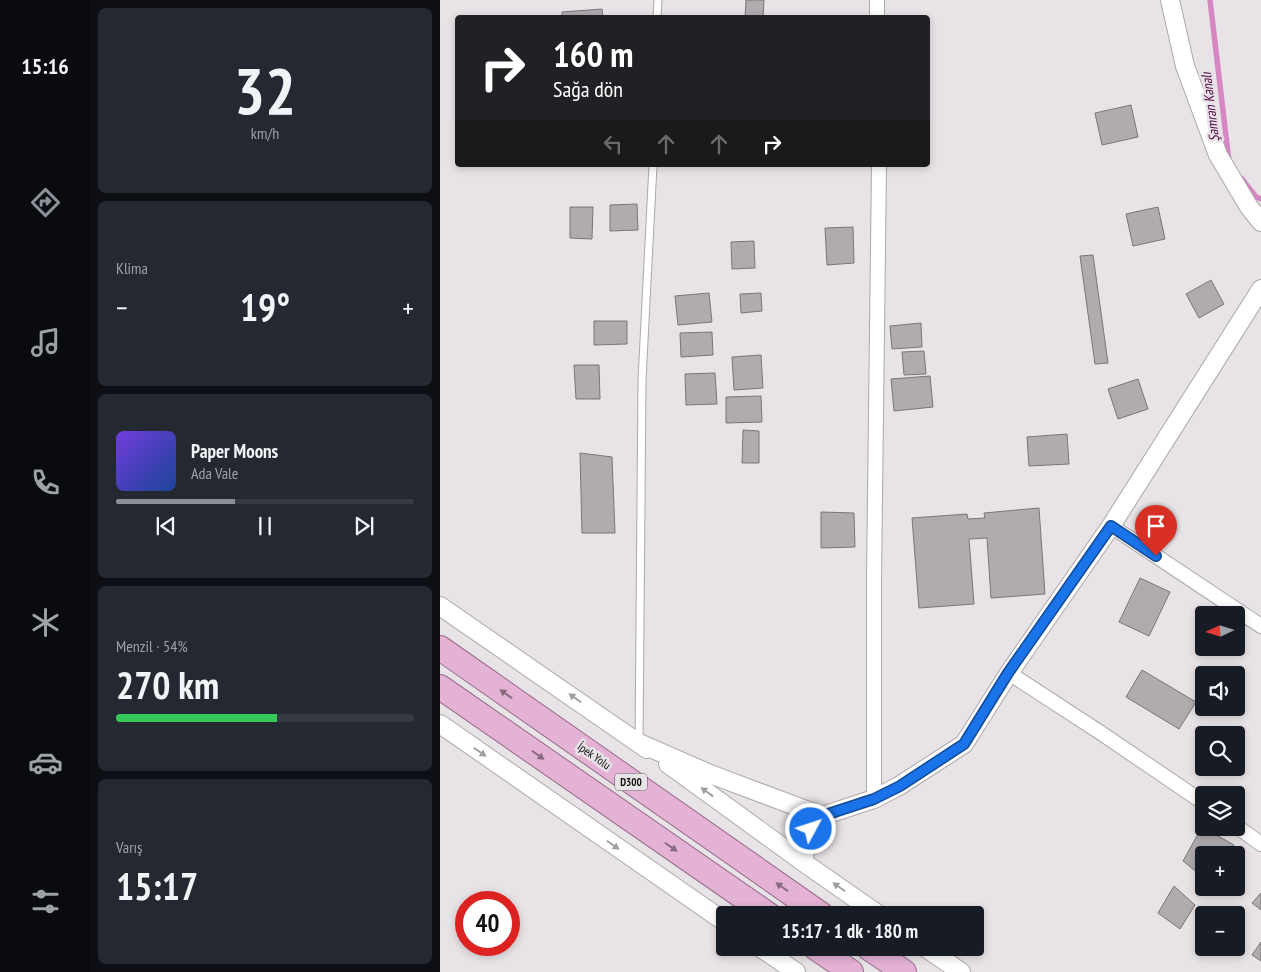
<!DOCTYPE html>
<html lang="tr">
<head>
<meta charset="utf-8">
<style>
  body { margin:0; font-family:"PT Sans Narrow",sans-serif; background:#242831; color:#f1f3f6; height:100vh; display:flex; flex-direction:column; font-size:19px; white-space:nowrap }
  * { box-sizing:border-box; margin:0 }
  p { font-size:16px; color:#9ea1a6 }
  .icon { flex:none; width:28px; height:28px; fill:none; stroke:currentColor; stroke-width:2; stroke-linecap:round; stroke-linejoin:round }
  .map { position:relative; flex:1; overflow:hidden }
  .panel { display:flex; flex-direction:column; gap:8px; padding:8px; background:#0d0f14; width:350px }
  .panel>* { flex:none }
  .banner { position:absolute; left:15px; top:15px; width:475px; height:152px; border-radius:5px; box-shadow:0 2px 8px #0003; background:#202124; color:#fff; overflow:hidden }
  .needle { width:32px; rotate:266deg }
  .fabs { position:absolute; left:755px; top:606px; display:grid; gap:10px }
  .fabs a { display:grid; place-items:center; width:50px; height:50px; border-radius:5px; background:#171b24; box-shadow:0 2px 8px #0003; font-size:25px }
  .speed { position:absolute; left:15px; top:891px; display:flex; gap:10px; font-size:25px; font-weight:700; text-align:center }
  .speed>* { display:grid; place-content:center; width:65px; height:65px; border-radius:50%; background:#171b24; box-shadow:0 2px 8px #0003; line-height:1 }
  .speed .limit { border:8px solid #d22; background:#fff; color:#111 }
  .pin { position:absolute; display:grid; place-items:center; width:42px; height:42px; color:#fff; margin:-51px -21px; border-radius:50% 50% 50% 0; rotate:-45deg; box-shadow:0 0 5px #0007 }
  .pin .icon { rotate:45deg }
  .me { position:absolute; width:55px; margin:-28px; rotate:50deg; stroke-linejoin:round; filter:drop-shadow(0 0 4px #0008) }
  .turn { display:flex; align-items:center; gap:18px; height:105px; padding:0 15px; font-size:22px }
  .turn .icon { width:65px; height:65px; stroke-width:2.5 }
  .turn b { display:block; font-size:35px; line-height:42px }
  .lanes { display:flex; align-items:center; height:48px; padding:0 15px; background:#0003; justify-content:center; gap:25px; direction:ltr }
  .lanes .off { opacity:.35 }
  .big { font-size:38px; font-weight:800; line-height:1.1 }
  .panel .tile { flex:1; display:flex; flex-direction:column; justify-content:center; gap:8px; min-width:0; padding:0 18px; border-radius:8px; background:#242831 }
  .panel .dial { align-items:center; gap:0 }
  .dial b { font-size:65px; line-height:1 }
  .song { display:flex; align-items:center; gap:15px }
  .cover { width:60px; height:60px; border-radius:8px; background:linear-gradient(135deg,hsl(260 70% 55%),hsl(220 70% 35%)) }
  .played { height:5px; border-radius:2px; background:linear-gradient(90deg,#8c9099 40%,#363941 40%) }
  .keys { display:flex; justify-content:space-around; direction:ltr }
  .heat { display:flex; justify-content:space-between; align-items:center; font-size:28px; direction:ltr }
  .charge { height:8px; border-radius:4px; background:linear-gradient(90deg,#34c759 54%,#363941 0) }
  .trip { position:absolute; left:276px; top:906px; width:268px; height:50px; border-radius:5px; background:#171b24; box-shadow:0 2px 8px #0003; font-weight:800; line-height:50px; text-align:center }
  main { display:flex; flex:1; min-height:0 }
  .dock { display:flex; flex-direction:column; width:90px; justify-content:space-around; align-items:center; background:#090b0e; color:#9ea1a6 }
  .dock .icon { width:35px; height:35px }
  .dock .active { color:#8c9099 }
  .dock b { font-size:22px; color:#f1f3f6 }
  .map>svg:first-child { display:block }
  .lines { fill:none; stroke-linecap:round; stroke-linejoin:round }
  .stream { stroke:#d686c0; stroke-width:5.5 }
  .building { fill:#afabae; stroke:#7a7578 }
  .service-casing { stroke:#ada8ab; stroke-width:9 }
  .minor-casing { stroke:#ada8ab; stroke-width:16 }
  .tertiary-casing { stroke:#ada8ab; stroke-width:20 }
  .trunk-casing { stroke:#966c89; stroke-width:26 }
  .service { stroke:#fff; stroke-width:7 }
  .minor { stroke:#fff; stroke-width:14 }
  .tertiary { stroke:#fff; stroke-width:18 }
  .trunk { stroke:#e4b2d4; stroke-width:24 }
  .oneway { fill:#85697c }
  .oneway2 { fill:#a09fa0 }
  .route-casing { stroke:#114b97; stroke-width:12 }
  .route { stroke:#1a73e8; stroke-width:9 }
  .labels { text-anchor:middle; stroke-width:5; stroke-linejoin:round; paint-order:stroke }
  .shield { fill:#e8e3e7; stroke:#524f51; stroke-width:1 }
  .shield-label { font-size:11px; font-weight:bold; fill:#111011 }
  .street-label { font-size:12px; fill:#111011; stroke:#e8e3e7 }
  .water-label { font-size:14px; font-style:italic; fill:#510843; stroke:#e8e3e7 }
</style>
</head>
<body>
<main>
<nav class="dock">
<b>15:16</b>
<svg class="icon active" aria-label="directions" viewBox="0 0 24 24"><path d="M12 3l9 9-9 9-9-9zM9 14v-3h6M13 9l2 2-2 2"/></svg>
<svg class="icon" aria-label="music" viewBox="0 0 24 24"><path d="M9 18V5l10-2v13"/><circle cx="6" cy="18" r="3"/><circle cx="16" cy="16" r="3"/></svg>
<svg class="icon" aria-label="phone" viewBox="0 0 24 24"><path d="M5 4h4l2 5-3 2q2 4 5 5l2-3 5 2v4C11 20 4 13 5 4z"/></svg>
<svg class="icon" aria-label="climate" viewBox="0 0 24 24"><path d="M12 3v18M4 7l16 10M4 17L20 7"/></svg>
<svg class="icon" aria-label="car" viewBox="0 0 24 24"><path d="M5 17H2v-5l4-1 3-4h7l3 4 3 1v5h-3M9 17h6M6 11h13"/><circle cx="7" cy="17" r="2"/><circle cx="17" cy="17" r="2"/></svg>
<svg class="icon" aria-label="filters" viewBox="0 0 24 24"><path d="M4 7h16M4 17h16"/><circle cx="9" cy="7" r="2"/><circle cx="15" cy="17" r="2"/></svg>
</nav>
<section class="panel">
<div class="tile dial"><b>32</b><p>km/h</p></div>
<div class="tile"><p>Klima</p>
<div class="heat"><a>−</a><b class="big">19°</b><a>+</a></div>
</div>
<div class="tile">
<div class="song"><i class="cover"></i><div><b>Paper Moons</b><p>Ada Vale</p></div></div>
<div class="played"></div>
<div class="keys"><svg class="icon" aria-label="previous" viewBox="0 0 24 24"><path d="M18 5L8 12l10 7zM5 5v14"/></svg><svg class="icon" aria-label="pause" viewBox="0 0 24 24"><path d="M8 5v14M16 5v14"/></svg><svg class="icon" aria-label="next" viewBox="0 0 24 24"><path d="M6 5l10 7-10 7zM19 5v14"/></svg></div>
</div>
<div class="tile"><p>Menzil · 54%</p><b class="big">270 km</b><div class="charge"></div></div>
<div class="tile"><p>Varış</p><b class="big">15:17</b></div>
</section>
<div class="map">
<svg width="821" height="972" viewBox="0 0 821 972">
  <rect width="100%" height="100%" fill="#e8e3e7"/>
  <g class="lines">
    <path class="stream" d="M770,0L789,162
      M802,179L816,197L821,199"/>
  </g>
  <path class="building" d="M306,0H324L323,18H305Z
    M162,9L163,18H122V12Z
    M691,105L698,137L662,145L655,113Z
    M197,204L198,230L170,231V205Z
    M130,207H153L152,239L130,238Z
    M718,207L725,239L693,246L686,214Z
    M413,227L414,263L387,265L385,228Z
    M314,241L315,268L292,269L291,242Z
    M653,255L668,363L655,364L640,256Z
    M771,280L784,304L759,318L746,294Z
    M269,293L272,322L238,325L235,296Z
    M321,293L322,311L301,313L300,294Z
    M154,321H187V344L154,345Z
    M481,323L482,347L452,349L450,326Z
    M272,332L273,355L241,357L240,333Z
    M484,351L486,374L464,375L462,352Z
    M321,355L323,388L294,390L292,357Z
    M134,365H159L160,399H136Z
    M275,373L277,404L246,405L245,374Z
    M490,376L493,407L454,411L451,379Z
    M698,379L708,409L678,419L668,389Z
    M321,396L322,422L286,423V397Z
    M303,430L319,431V463H302Z
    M627,434L629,464L589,466L587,437Z
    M140,453L172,457L175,533H142Z
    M599,508L605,594L551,598L547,538L529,539L534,604L479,608L472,518L527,514L528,519L545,518L544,513Z
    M381,512L414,513L415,547L381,548Z
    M700,578L730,592L709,636L679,622Z
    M702,670L756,702L739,729L686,697Z
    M781,730L787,735H777Z
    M762,827L794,845L787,855H764V878L743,861Z
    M734,886L755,905L740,929L718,913Z
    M821,893V910L812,903Z
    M821,942V961L812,955Z"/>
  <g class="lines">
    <g class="service-casing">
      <path id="service" d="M217,18L218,0
        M199,742L202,380L213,165"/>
    </g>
    <g class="minor-casing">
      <path id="minor" d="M437,0V18
        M671,526L821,626
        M569,673L661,733L764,803
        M434,799V580L439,165
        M796,826L821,844"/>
    </g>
    <g class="tertiary-casing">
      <path id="tertiary" d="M730,0L745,66L778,155L809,207L821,222
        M0,606L207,749
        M0,724L285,922
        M199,743L270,774L382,816L434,799L459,786L524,744L569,673L671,526L821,289
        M228,764L363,862L439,915
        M363,862L367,840L371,829L382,816
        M321,948L356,972
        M486,948L521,972"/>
    </g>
    <g class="trunk-casing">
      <path id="trunk" d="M0,648L382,915
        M0,687L329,915
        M376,948L411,972
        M429,948L464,972"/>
    </g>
    <use href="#service" class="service"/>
    <use href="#minor" class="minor"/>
    <use href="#tertiary" class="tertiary"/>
    <use href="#trunk" class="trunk"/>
  </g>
  <defs><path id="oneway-solid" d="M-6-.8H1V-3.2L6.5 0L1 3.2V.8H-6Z" transform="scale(1.25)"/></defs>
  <g class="oneway">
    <use href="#oneway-solid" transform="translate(66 694) rotate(-145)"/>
    <use href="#oneway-solid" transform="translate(98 755) rotate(35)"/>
    <use href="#oneway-solid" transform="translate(231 847) rotate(35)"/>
    <use href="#oneway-solid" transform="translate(342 887) rotate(-145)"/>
  </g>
  <g class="oneway2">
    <use href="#oneway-solid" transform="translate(135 698) rotate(-145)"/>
    <use href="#oneway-solid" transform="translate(40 752) rotate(35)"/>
    <use href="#oneway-solid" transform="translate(267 792) rotate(-144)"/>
    <use href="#oneway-solid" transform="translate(173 845) rotate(35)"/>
    <use href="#oneway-solid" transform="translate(399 887) rotate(-145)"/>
  </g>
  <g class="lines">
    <g class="route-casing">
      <path id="route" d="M371,829L382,816L434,799L460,786L524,744L568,673L671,526L716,556"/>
    </g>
    <use href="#route" class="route"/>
  </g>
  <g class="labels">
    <rect class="shield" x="175" y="773.5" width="32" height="17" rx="4"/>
    <g class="shield-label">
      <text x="191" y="786">D300</text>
    </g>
    <g class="street-label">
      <text transform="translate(154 756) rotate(35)" y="4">İpek Yolu</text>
    </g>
    <g class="water-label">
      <text transform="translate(770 107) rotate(-97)" y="5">Şamran Kanalı</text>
    </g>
  </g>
</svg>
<div class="fabs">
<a><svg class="needle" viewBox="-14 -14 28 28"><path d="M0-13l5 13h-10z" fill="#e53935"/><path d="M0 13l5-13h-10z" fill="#9ea1a6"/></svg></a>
<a><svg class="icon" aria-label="sound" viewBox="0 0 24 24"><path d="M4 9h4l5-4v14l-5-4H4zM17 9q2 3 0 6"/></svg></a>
<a><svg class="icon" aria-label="search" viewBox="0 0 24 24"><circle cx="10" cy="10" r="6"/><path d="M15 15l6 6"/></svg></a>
<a><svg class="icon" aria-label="layers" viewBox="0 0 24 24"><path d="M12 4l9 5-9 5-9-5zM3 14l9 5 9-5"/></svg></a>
<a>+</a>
<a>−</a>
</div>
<div class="speed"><div class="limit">40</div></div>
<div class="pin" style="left:716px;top:556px;background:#d93025"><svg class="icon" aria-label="arrive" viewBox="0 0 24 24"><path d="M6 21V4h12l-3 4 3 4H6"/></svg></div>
<svg class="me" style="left:371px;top:829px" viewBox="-20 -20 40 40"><circle r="17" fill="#1a73e8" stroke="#fff" stroke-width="3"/><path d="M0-11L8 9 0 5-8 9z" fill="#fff"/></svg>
<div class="trip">15:17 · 1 dk · 180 m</div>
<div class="banner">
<div class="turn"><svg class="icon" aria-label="right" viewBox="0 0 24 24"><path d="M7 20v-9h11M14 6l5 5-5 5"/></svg><div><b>160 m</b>Sağa dön</div></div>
<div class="lanes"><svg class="icon off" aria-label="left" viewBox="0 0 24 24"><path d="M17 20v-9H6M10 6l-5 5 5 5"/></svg><svg class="icon off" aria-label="ahead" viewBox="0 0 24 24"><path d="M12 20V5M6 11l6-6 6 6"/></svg><svg class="icon off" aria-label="ahead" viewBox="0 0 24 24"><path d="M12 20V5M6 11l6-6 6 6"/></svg><svg class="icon" aria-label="right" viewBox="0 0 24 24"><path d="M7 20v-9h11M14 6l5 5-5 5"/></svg></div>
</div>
</div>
</main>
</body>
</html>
